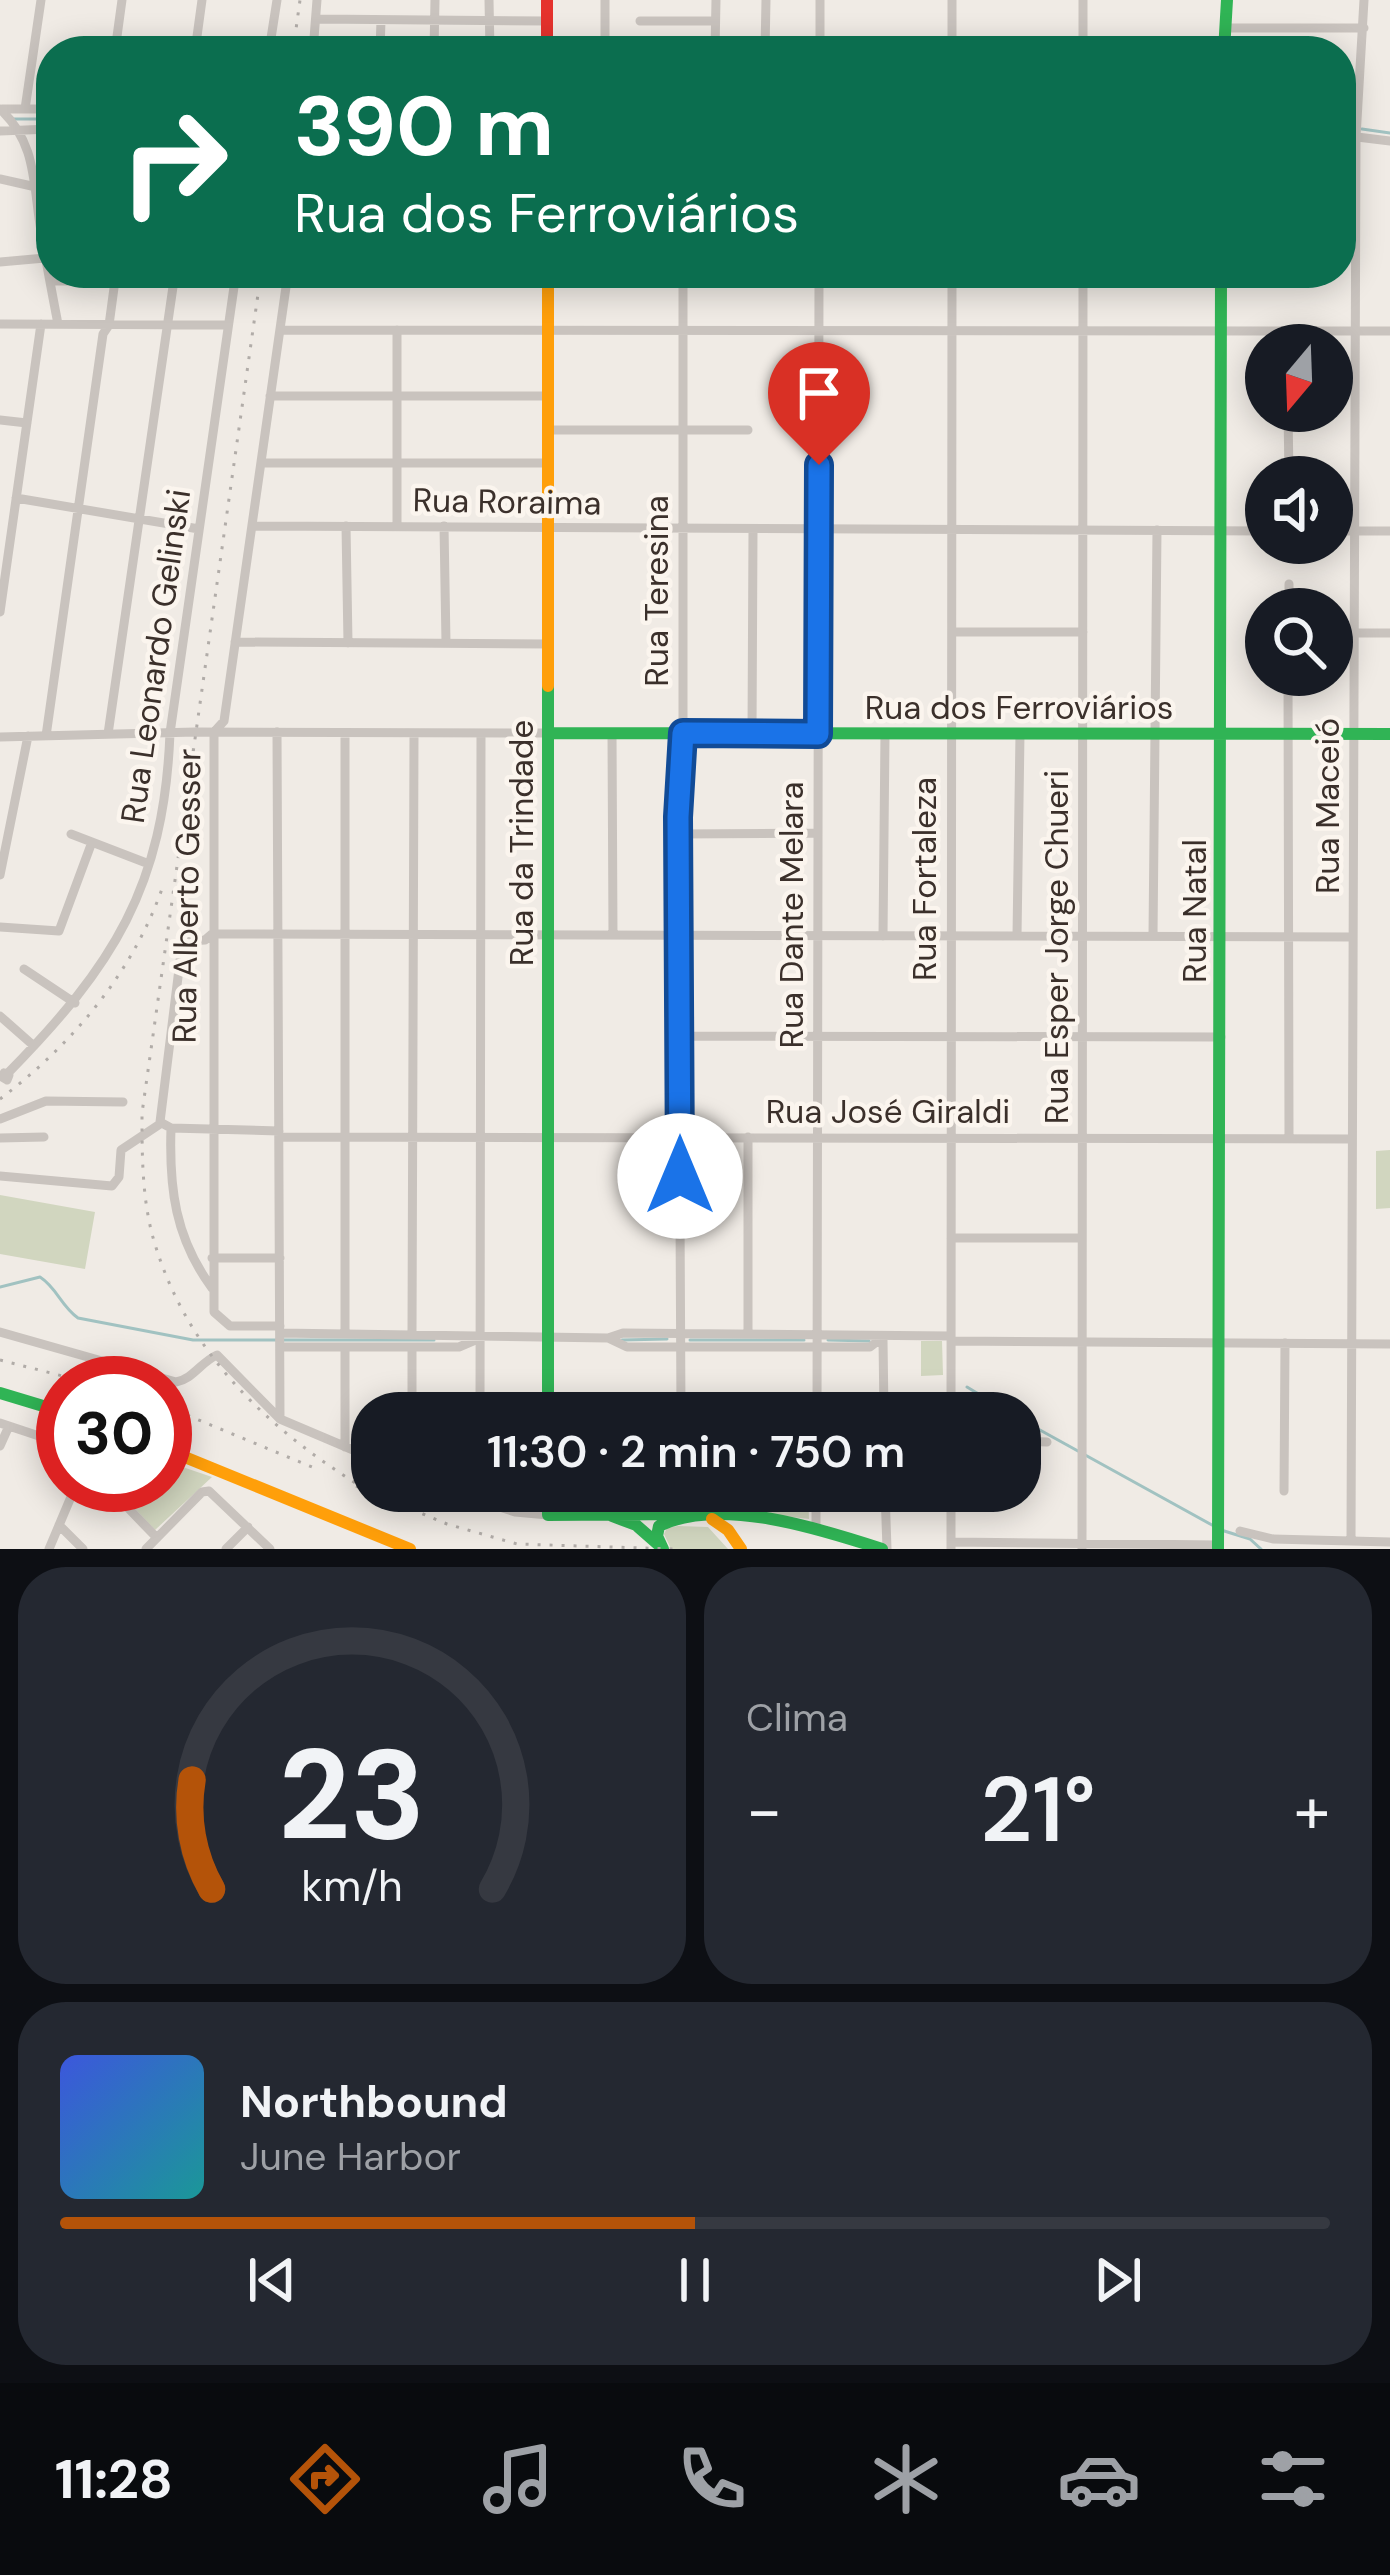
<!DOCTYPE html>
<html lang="pt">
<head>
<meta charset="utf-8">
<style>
  body { margin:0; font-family:"DM Sans",sans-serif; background:#242831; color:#f1f3f6; height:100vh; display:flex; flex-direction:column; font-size:45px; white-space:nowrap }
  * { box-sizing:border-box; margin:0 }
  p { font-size:39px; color:#9ea1a6 }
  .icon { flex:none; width:66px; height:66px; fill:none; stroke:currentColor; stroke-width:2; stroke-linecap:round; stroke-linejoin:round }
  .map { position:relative; height:1549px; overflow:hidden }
  .side { display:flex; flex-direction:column; gap:18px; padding:18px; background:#0d0f14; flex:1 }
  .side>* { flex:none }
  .hud { position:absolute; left:36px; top:36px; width:1320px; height:252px; border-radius:48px; box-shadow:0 6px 30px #0003; background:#0b6e4f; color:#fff; overflow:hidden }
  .needle { width:78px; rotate:199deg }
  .controls { position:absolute; left:1245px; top:324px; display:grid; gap:24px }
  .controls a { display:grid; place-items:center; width:108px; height:108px; border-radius:50%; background:#171b24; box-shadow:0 6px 30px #0003; font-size:60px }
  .speed { position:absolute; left:36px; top:1356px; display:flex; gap:24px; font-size:60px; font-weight:700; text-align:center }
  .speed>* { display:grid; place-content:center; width:156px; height:156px; border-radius:50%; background:#171b24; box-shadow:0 6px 30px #0003; line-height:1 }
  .speed .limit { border:18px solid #d22; background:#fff; color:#111 }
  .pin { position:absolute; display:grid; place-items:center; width:102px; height:102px; color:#fff; margin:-123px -51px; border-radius:50% 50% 50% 0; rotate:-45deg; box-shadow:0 0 12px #0007 }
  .pin .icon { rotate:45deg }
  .me { position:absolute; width:132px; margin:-66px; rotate:0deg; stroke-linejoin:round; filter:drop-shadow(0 0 9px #0008) }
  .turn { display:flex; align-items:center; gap:42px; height:252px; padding:0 60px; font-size:54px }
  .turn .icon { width:156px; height:156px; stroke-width:2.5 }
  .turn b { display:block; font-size:84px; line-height:102px }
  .big { font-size:90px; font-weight:600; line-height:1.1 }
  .side .widget { flex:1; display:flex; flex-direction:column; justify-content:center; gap:18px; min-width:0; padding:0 42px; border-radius:48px; background:#242831 }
  .side .dial { align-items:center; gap:0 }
  .dial svg { height:312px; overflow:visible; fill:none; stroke:#363941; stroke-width:7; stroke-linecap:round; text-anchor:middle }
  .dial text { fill:#f1f3f6; stroke:none }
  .song { display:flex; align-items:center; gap:36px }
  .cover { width:144px; height:144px; border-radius:18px; background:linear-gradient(135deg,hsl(230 70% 55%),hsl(180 70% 35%)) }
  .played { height:12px; border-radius:6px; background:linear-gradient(90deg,#b45309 50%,#363941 50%) }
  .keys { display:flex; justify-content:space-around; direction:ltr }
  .heat { display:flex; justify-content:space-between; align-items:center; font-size:66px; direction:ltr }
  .side .tiles { flex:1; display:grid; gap:18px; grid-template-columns:1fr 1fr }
  .widget:last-child { grid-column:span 2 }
  .trip { position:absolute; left:351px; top:1392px; width:690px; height:120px; border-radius:48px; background:#171b24; box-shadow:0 6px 30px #0003; font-weight:600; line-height:120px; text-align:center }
  .menu { display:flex; height:192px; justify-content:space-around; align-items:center; background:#090b0e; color:#9ea1a6 }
  .menu .icon { width:84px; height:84px }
  .menu .on { color:#b45309 }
  .menu b { font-size:54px; color:#f1f3f6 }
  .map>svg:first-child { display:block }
  .green { fill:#d1d6bf }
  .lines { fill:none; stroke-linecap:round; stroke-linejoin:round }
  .stream { stroke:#a1c2c1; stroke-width:3 }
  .street { stroke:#c9c3be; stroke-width:9 }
  .fast { stroke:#30b455; stroke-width:12 }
  .slow { stroke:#ff9f0a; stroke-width:12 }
  .jam { stroke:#e5322d; stroke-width:12 }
  .rail { stroke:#b1aca8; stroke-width:3; stroke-dasharray:3 9; stroke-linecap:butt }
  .route-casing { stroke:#114b97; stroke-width:30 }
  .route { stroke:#1a73e8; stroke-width:21 }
  .labels { text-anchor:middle; stroke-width:9; stroke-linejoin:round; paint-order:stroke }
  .street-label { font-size:33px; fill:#3b302b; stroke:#fbf5ee }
</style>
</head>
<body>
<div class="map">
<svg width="1390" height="1549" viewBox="0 0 1390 1549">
  <rect width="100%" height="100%" fill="#f0ebe5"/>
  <path class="green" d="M1390,1150V1208L1376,1209V1151Z
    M0,1195L95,1212L85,1269L0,1254Z
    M942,1341L943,1375L921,1376V1341Z
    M165,1461L212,1477L155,1530L113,1485H165Z
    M688,1491L774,1497L776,1491H808L809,1519L689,1505Z
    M678,1526L708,1527L728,1549H671L664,1534L667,1528Z"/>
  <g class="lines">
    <path class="stream" d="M11,119H51
      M1341,125L1353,127
      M1362,129L1390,133
      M0,1287L40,1277C57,1288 61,1306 78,1318L193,1340H434
      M622,1340L667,1339
      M690,1340H804
      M828,1340L869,1341
      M967,1387L1010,1413
      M1020,1419L1212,1525
      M1221,1530L1250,1539L1261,1549"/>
    <path class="street" d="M489,0L490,51
      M605,0V51
      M952,0V51
      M1083,0V51
      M318,19L547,21
      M640,21H715
      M1225,28H1364
      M115,51L122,0
      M195,51L202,0
      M269,51L277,0
      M313,51L317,0
      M380,51L381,20
      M434,51L435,0
      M715,51L716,0
      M765,51L766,0
      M820,51V0
      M0,109C37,143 33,185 41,231C46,262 52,293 58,324
      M2,109H51
      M25,109L41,0
      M0,131L51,129
      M1341,135L1390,141
      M0,179L36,187
      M0,262L45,258
      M50,281H115
      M0,324L228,325
      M280,330L1390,331
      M270,396H548
      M1288,411L1289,477
      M0,420L27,423
      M548,430H748
      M261,463H548
      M16,498L199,529
      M252,526L1266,531
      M346,526L348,643
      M397,526V330
      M444,526L446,643
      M1332,531H1390
      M1289,609V584
      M0,612L41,324
      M952,632H1083
      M1354,633H1390
      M235,642L548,644
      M1288,675L1289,1139
      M277,732L280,1419
      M345,733V1333
      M612,733L613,935
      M752,733L753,530
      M108,734L175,273
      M46,736L103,334L109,325L116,273
      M0,737L195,732L548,733
      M71,834L149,864
      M678,834L818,833
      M0,875L28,736
      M0,927L59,931L92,842
      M883,936L885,734
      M1017,936L1020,734
      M1153,936L1157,530
      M24,969L75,1003
      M0,1016L34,1046
      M679,1036L1221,1037
      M4,1073L9,1075L7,1080L2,1077Z
      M8,1073C113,966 164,887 170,733L236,273
      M0,1119L46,1101L123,1102
      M171,1128L279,1131
      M279,1137L1352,1139
      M0,1138L44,1137
      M0,1176L112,1186L119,1177L121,1150L160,1124
      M951,1238H1082
      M212,1258H280
      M212,1288C175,1238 169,1188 171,1128L160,1122L181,953L189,941L205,940L212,934L1353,937
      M280,1326H230L214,1312V732L224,721L288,273
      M0,1332L176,1382C193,1379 201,1362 217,1355L280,1419L372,1458
      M280,1333L608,1338L623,1333L951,1336
      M412,1334L414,733
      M748,1334V1137
      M608,1338L627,1347H870L883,1337
      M883,1340L884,1413
      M951,1341L1390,1344
      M280,1347H459L480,1338
      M412,1413V1347
      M480,1413L481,733
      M681,1413L678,817L683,733V273
      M817,1413L819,273
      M951,1413L952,273
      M0,1423L63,1444
      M1020,1441L1047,1442
      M0,1446L9,1426
      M345,1447V1347
      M106,1485L157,1538
      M450,1491L515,1512L548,1515
      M681,1491L682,1514
      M885,1491L887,1549
      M1284,1491L1285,1343
      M59,1525L83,1549
      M816,1529V1491
      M1240,1531L1273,1539L1390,1542
      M1351,1541L1356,137L1364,0
      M951,1542L1218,1545
      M49,1549L76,1485
      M146,1549L202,1492L209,1491L270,1549
      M226,1549L248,1527
      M951,1549V1491
      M1082,1549L1083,273"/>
    <path class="fast" d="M1224,51L1227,0
      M548,686V1413
      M548,733L1390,734
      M0,1393L63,1412
      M548,1491V1515L682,1514
      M612,1516L636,1525L660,1546
      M663,1549L657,1536L659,1526C719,1496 821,1529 882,1549
      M1218,1549L1221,273"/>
    <path class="slow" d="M548,273V686
      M165,1449L410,1549
      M712,1519L728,1530L741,1549"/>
    <path class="jam" d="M547,0V51"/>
    <path class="rail" d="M293,51L300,0
      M261,273L142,1113C142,1156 142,1200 154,1241C188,1356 271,1432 370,1492
      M0,1099C73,1044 135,970 164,883
      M0,1360L90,1383
      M165,1406L312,1467
      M356,1486L447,1524L517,1544L675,1549"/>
  </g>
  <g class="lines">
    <g class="route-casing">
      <path id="route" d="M680,1176L678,817L683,733L818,734L819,465"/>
    </g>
    <use href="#route" class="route"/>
  </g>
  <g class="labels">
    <g class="street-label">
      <text transform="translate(507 501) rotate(1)" y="12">Rua Roraima</text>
      <text transform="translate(656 591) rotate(-90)" y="12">Rua Teresina</text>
      <text transform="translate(155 656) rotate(-82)" y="12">Rua Leonardo Gelinski</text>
      <text x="1019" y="719">Rua dos Ferroviários</text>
      <text transform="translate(1327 806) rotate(-90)" y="12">Rua Maceió</text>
      <text transform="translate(521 843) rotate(-90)" y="12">Rua da Trindade</text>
      <text transform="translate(924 879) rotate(-90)" y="12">Rua Fortaleza</text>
      <text transform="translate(186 896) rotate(-89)" y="12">Rua Alberto Gesser</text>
      <text transform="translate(1194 911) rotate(-90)" y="12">Rua Natal</text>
      <text transform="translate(791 915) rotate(-90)" y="12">Rua Dante Melara</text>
      <text transform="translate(1056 947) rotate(-90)" y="12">Rua Esper Jorge Chueri</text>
      <text x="888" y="1123">Rua José Giraldi</text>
    </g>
  </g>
</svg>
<div class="controls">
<a><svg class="needle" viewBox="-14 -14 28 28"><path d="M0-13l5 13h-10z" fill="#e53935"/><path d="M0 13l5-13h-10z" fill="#9ea1a6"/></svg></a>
<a><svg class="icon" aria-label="sound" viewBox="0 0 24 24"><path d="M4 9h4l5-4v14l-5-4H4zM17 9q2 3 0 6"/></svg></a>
<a><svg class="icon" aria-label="search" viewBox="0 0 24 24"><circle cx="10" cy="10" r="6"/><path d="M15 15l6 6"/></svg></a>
</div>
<div class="speed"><div class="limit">30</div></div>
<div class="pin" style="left:819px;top:465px;background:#d93025"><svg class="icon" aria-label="arrive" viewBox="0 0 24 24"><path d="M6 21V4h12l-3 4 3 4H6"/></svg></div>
<svg class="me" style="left:680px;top:1176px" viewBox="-20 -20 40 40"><circle r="19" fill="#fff"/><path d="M0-13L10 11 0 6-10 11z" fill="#1a73e8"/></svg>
<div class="trip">11:30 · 2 min · 750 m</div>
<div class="hud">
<div class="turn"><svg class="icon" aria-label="right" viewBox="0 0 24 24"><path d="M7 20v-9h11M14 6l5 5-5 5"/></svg><div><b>390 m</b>Rua dos Ferroviários</div></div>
</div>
</div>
<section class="side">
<div class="tiles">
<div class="widget dial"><svg viewBox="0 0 100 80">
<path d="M14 69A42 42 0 1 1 86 69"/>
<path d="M14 69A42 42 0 0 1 9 41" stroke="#b45309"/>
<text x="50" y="56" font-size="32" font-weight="700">23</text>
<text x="50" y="72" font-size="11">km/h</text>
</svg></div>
<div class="widget"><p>Clima</p>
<div class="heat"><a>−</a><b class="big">21°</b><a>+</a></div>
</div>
<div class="widget">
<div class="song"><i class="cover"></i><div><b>Northbound</b><p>June Harbor</p></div></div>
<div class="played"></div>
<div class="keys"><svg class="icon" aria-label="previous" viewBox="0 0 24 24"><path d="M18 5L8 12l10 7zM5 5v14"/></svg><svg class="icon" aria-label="pause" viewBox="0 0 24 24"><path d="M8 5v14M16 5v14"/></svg><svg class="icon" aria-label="next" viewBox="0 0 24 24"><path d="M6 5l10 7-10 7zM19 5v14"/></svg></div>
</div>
</div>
</section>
<nav class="menu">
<b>11:28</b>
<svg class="icon on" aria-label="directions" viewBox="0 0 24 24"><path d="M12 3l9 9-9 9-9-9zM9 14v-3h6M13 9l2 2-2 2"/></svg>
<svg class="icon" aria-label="music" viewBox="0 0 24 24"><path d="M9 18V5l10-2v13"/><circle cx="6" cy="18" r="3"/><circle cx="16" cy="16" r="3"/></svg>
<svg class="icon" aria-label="phone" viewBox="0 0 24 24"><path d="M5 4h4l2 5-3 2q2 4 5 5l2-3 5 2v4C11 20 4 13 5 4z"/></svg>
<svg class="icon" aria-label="climate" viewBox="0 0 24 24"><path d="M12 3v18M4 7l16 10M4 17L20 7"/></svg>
<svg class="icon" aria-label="car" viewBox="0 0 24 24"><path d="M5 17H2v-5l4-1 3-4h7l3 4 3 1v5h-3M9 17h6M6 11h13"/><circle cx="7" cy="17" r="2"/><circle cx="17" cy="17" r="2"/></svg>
<svg class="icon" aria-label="filters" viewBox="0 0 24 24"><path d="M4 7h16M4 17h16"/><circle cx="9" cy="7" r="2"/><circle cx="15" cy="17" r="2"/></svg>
</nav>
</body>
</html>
